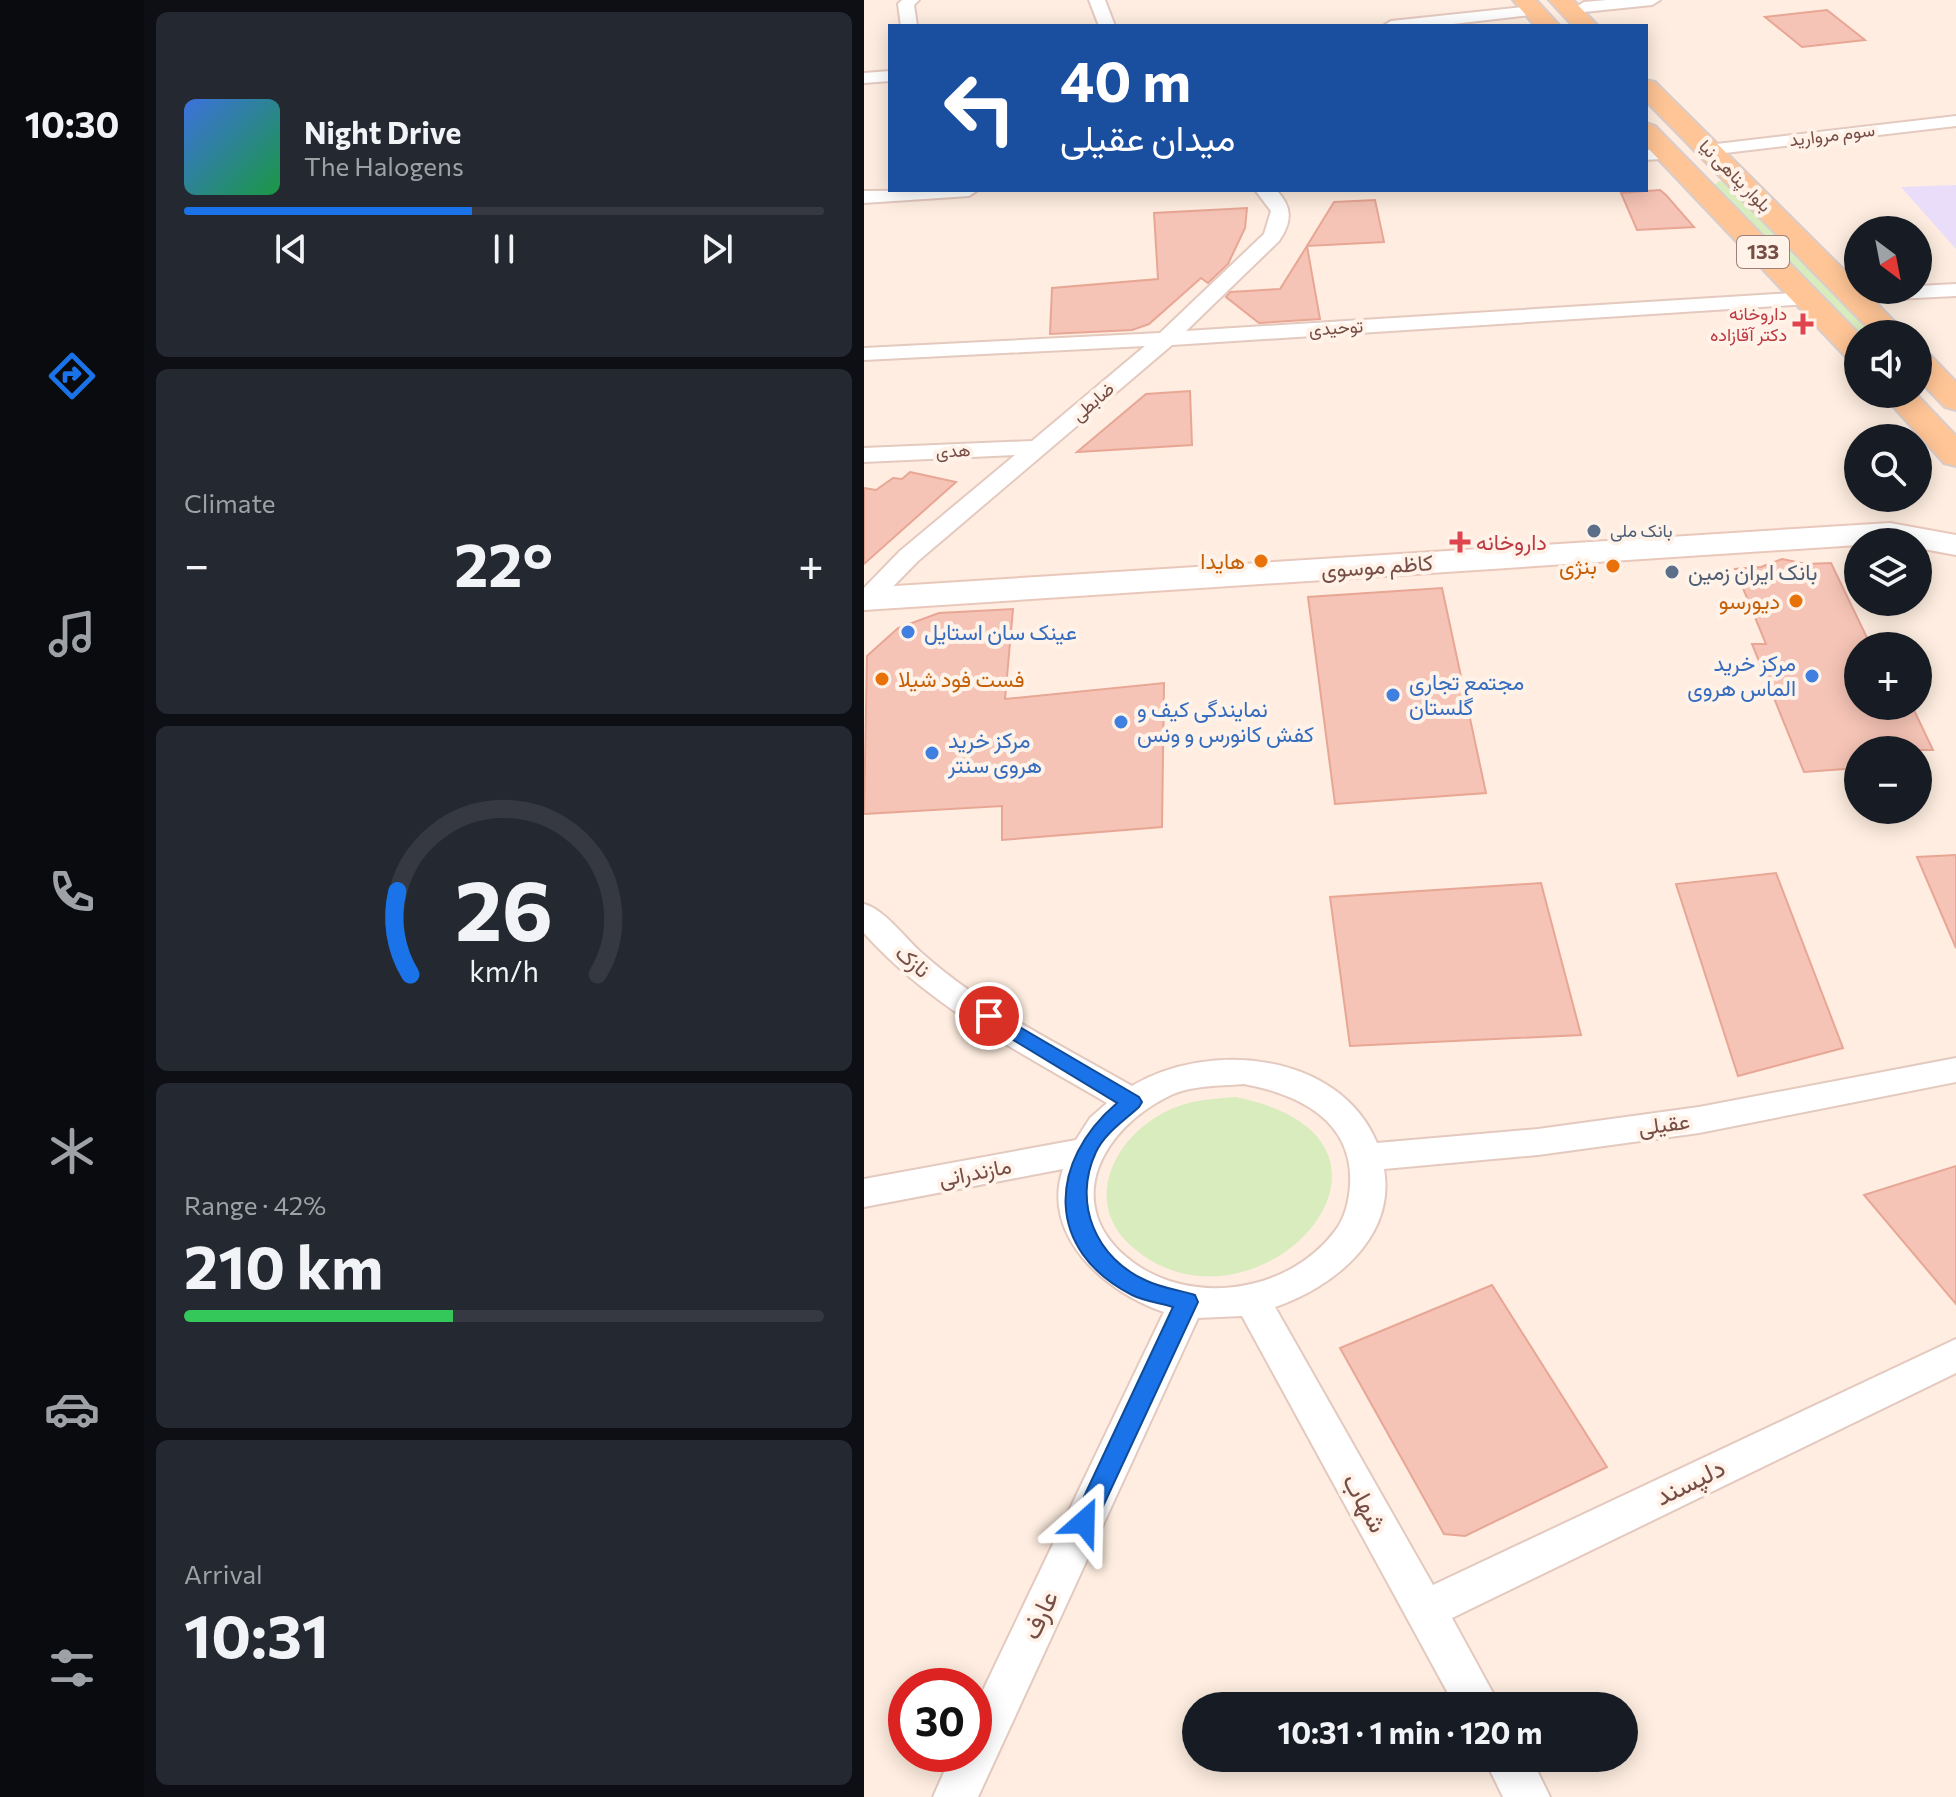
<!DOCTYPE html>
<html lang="en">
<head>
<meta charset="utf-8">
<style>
  body { margin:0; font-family:Commissioner,Vazirmatn,sans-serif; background:#242831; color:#f1f3f6; height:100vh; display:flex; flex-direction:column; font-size:30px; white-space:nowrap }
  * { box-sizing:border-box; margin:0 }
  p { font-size:26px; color:#9ea1a6 }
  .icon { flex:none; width:44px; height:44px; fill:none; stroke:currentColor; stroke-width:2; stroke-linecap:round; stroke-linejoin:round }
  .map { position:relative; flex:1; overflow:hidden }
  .side { display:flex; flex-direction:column; gap:12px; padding:12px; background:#0d0f14; width:720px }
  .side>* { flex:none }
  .guide { position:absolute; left:24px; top:24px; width:760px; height:168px; border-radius:0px; box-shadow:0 4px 20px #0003; background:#1a4fa0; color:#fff; overflow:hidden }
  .needle { width:52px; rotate:148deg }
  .fabs { position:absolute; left:980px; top:216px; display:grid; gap:16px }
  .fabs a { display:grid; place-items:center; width:88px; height:88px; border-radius:50%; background:#171b24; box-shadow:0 4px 20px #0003; font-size:40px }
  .speed { position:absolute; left:24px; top:1668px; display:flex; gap:16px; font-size:40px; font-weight:700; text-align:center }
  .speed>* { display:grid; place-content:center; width:104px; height:104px; border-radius:50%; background:#171b24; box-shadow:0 4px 20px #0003; line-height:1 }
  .speed .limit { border:12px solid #d22; background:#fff; color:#111 }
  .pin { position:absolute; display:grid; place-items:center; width:68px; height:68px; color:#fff; margin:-34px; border:4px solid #fff; border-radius:50%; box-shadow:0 2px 8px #0007 }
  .me { position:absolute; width:88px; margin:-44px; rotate:25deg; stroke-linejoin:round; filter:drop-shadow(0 0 6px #0008) }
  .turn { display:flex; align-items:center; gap:28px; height:168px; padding:0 40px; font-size:36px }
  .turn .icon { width:104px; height:104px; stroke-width:2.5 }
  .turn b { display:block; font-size:56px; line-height:68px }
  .big { font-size:60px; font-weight:700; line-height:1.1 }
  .side .card { flex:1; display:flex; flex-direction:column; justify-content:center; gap:12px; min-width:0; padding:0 28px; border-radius:12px; background:#242831 }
  .side .dial { align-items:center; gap:0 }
  .dial svg { height:208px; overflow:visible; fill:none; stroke:#363941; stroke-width:7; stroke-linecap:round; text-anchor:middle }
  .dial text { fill:#f1f3f6; stroke:none }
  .song { display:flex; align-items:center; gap:24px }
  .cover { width:96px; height:96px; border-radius:12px; background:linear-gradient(135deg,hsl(220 70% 55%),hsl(140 70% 35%)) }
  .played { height:8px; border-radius:4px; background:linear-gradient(90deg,#1a73e8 45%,#363941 45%) }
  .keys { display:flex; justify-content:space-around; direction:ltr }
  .heat { display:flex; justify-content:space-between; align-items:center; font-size:44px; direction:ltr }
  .charge { height:12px; border-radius:6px; background:linear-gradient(90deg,#34c759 42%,#363941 0) }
  .trip { position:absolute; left:318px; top:1692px; width:456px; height:80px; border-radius:40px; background:#171b24; box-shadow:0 4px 20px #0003; font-weight:700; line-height:80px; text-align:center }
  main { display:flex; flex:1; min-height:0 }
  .tab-bar { display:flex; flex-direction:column; width:144px; justify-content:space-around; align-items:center; background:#090b0e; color:#9ea1a6 }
  .tab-bar .icon { width:56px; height:56px }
  .tab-bar .on { color:#1a73e8 }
  .tab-bar b { font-size:36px; color:#f1f3f6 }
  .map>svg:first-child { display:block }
  .education { fill:#eaddfa }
  .green { fill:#d9ecbe }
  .building { fill:#f5c4b6; stroke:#e8a695; stroke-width:2 }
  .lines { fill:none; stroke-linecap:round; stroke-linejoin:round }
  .street-casing { stroke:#e4c9bf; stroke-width:4 }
  .secondary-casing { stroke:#e9c8bb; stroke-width:4 }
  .primary-casing { stroke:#d9cdcb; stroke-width:4 }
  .street { fill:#fff; fill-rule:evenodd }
  .secondary { fill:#fff; fill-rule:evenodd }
  .primary { fill:#ffc596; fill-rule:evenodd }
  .route { fill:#1a73e8; stroke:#114b97; stroke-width:2 }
  .health-dot { fill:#e0444e; stroke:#fff2e8; stroke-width:3 }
  .service-dot { fill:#5c6f8a; stroke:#fff2e8; stroke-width:3 }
  .food-dot { fill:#e8710a; stroke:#fff2e8; stroke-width:3 }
  .shop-dot { fill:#3f7fe0; stroke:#fff2e8; stroke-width:3 }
  .labels { text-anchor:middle; stroke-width:8; stroke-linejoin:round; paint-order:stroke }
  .far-street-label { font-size:18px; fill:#764e46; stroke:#fff2e8 }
  .far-health-label { font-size:18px; fill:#be3a42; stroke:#fff2e8; text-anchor:end }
  .far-service-label { font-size:18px; fill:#4e5e75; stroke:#fff2e8; text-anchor:start }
  .shield { fill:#fff2e8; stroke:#9f7f77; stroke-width:2 }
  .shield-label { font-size:20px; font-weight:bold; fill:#764e46 }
  .health-label { font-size:22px; fill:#be3a42; stroke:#fff2e8; text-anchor:start }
  .food-label { font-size:22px; fill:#c56008; stroke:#fff2e8; text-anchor:end }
  .street-label { font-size:22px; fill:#764e46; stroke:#fff2e8 }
  .service-label { font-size:22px; fill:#4e5e75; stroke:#fff2e8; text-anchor:start }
  .shop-label { font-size:22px; fill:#366cbe; stroke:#fff2e8; text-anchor:start }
  .near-street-label { font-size:26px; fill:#764e46; stroke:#fff2e8 }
</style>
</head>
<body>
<main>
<nav class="tab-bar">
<b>10:30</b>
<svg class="icon on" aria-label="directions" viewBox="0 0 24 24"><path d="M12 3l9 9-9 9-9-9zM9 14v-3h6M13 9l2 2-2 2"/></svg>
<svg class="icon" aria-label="music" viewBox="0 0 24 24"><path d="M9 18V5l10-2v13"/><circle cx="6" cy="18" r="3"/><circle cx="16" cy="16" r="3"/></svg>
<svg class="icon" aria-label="phone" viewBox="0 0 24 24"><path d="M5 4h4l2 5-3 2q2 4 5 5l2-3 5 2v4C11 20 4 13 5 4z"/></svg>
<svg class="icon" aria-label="climate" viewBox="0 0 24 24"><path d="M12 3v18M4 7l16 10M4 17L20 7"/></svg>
<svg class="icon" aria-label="car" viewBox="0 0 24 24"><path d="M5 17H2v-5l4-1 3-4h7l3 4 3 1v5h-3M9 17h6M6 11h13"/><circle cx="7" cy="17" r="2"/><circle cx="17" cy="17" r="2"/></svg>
<svg class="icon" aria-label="filters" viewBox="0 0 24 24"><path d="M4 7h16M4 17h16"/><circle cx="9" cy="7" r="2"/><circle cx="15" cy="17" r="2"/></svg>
</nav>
<section class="side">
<div class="card">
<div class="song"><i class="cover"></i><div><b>Night Drive</b><p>The Halogens</p></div></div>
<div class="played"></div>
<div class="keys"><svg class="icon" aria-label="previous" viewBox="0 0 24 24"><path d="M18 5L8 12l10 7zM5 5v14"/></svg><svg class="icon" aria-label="pause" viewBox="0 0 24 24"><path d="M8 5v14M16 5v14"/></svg><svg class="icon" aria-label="next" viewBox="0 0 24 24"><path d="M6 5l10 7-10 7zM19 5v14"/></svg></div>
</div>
<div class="card"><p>Climate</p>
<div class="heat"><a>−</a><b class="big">22°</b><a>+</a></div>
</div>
<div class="card dial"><svg viewBox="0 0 100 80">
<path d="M14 69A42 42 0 1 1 86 69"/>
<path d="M14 69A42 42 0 0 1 9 37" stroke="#1a73e8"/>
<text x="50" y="56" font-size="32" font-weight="700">26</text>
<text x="50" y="72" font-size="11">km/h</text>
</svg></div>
<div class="card"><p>Range · 42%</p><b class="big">210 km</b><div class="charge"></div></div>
<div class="card"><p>Arrival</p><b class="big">10:31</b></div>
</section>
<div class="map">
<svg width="1092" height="1797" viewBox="0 0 1092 1797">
  <rect width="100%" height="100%" fill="#feede0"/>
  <path class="education" d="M1092,185V249L1037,187Z"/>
  <path class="green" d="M855,181L862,182L1012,334H994L850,185Z
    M372,1097C588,1141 389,1356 266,1245C218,1201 251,1137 301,1112C323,1100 347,1099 372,1097Z"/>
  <path class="building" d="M963,10L1001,40L938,47L901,17Z
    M796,190L802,195L830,227L773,230L757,193Z
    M511,200L520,242L443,246L470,202Z
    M383,208L381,228L364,264L344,283L337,278L285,324L268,330L186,334L188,288L294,279L290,213Z
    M443,246L456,319L395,323L362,297L366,292L416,289Z
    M326,391L328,445L213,452L282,394Z
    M46,472L92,482L0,564V488L12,490L29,478L38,479Z
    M918,559L942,564L967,563L1007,646H994V706H1048L1069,750H994V768L940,772L888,644H902L871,569L897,567Z
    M578,588L622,793L471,804L444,597Z
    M149,609L141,699L300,683L298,827L138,840V806L0,814L3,656L34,628L75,613Z
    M1092,855V948L1053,857Z
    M912,873L979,1048L874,1076L812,884Z
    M677,883L717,1035L486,1046L466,897Z
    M1092,1166V1304L1000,1195Z
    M628,1285L743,1467L601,1536L580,1534L476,1348Z"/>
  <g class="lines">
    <g class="street-casing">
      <path id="street" d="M38,0H55L50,5L53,26H37L34,4Z
        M225,0H241L251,26H235Z
        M743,0H796L788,5L720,12L712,7L720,2Z
        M670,6L678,11L675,14L572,26H519L527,21Z
        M26,71V81L0,83V73Z
        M1092,116V126L844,155L835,150L844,145Z
        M804,149L810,150V158L782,160V150Z
        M114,190L105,196L0,203V191Z
        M391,190H412C429,207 428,222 415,241L322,331L944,292L954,298L944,304L308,345L54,561L9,607L0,610V588L36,551L151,455L0,462V448L168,441L281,346L0,360V348L296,333L400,234L407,211Z
        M1092,284V296L989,301L979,295L989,289L1054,290V286Z
        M0,904C22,910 42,940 60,955C121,1009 197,1045 268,1086C345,1040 475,1052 513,1143L674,1129L835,1107L1092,1058V1082L835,1133L674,1155L520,1169C532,1238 468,1288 411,1307L569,1585L1092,1339V1373L588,1618L636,1706H591L378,1316L334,1318L114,1797H69L88,1754H110V1709L300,1312C243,1293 176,1237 199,1169L0,1207V1179L212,1140L226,1118L243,1103C158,1053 67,1008 0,933ZM380,1084C434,1094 490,1120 486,1185C485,1201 481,1218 471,1231C423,1295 321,1308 261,1256C197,1200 241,1128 303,1097C325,1085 355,1086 380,1084Z
        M620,1758H667L686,1797H639Z"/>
    </g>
    <g class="secondary-casing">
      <path id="secondary" d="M1026,523L1092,535V555L1054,548V542H994V545L0,610V588Z"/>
    </g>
    <g class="primary-casing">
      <path id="primary" d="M649,0H672L696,26H671Z
        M685,0H709L734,26H709Z
        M782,80L791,82L994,284V290H1000L1042,334H1010L782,101Z
        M782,123L791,126L995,334L994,360L983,358L782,146Z
        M1054,352L1065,354L1092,382V410L1081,407L1054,379Z
        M1018,394H1052L1092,436V466L1080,463Z"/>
    </g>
    <use href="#street" class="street"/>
    <use href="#secondary" class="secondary"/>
    <use href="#primary" class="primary"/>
  </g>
  <path class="route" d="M125,1009L275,1097L278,1102L275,1107C260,1121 241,1133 232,1152C208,1203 232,1259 283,1281C298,1288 315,1290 331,1295L334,1302L228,1530L220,1533L211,1530L208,1522L309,1307C296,1303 280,1301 268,1295C180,1250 184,1162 253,1103L118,1021L115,1016Z"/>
  <g class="health-dot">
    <path d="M935 312h8v8h8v8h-8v8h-8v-8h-8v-8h8z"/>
    <path d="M592 530h8v8h8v8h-8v8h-8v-8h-8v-8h8z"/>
  </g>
  <g class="service-dot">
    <circle cx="730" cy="531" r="8"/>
    <circle cx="808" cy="572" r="8"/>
  </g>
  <g class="food-dot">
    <circle cx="397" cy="561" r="8"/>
    <circle cx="749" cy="566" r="8"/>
    <circle cx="932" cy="601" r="8"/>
    <circle cx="18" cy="679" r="8"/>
  </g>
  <g class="shop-dot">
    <circle cx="44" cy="632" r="8"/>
    <circle cx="948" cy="676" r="8"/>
    <circle cx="529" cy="695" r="8"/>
    <circle cx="257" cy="722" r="8"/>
    <circle cx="68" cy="753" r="8"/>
  </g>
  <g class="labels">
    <g class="far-street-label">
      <text transform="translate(968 135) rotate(-7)" y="6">سوم مروارید</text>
      <text transform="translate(871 176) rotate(45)" y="6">بلوار پناهی نیا</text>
      <text transform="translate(472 328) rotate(-4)" y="6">توحیدی</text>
      <text transform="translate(229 402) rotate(-41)" y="6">ضابطی</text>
      <text transform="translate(89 451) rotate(-3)" y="6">هدی</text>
    </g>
    <g class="far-health-label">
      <text x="923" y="320">داروخانه<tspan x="923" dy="21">دکتر آقازاده</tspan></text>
    </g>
    <g class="far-service-label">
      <text x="746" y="537">بانک ملی</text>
    </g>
    <rect class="shield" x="873" y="236" width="52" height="32" rx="6"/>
    <g class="shield-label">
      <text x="899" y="259">133</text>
    </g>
    <g class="health-label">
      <text x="612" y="550">داروخانه</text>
    </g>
    <g class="food-label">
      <text x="381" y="569">هایدا</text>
      <text x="733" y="574">بنژی</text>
      <text x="916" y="609">دیورسو</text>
      <text x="34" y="687" text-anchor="start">فست فود شیلا</text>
    </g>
    <g class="street-label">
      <text transform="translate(513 566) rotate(-4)" y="8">کاظم موسوی</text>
      <text transform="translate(49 961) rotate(40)" y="8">نازک</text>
      <text transform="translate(800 1124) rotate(-8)" y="8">عقیلی</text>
      <text transform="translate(111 1172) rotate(-11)" y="8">مازندرانی</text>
    </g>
    <g class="service-label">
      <text x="824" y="580">بانک ایران زمین</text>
    </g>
    <g class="shop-label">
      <text x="60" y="640">عینک سان استایل</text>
      <text x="932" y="671" text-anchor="end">مرکز خرید<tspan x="932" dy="25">الماس هروی</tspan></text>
      <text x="545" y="690">مجتمع تجاری<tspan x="545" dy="25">گلستان</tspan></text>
      <text x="273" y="717">نمایندگی کیف و<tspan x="273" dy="25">کفش کانورس و ونس</tspan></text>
      <text x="84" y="748">مرکز خرید<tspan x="84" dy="25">هروی سنتر</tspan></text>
    </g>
    <g class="near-street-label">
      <text transform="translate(826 1482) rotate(-26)" y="9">دلپسند</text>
      <text transform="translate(501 1503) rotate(61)" y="9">شهاب</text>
      <text transform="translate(176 1615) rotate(-65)" y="9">عارف</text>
    </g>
  </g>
</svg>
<div class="fabs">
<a><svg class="needle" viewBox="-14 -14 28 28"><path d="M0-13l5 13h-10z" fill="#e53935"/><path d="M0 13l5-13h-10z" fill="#9ea1a6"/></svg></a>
<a><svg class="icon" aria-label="sound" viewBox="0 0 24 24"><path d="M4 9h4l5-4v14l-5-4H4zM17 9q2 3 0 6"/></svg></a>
<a><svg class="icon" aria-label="search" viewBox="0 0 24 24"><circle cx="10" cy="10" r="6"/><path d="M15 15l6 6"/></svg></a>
<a><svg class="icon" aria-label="layers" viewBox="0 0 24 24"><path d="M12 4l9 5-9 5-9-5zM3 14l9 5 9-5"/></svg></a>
<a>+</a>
<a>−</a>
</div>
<div class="speed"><div class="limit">30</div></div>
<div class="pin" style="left:125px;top:1016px;background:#d93025"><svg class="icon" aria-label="arrive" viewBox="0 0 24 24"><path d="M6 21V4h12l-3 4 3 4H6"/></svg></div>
<svg class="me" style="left:220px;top:1522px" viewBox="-20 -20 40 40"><path d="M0-17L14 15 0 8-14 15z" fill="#1a73e8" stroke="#fff" stroke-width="4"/></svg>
<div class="trip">10:31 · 1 min · 120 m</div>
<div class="guide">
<div class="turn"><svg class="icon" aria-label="left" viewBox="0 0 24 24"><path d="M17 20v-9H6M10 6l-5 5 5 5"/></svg><div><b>40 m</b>میدان عقیلی</div></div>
</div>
</div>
</main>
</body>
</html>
